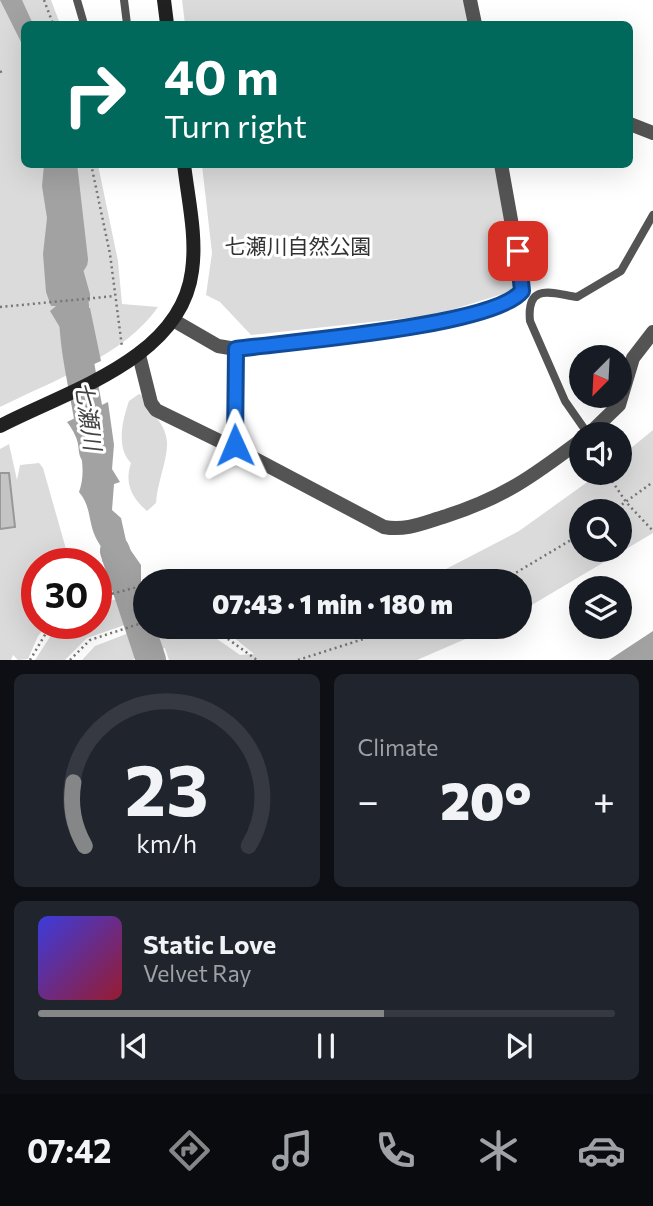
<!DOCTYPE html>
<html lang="en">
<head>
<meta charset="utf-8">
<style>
  body { margin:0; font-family:Commissioner,"Noto Sans JP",sans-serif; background:#20242c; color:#f1f3f6; height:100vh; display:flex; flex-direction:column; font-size:26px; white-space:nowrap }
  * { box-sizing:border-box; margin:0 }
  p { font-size:23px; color:#9ea1a6 }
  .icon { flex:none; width:38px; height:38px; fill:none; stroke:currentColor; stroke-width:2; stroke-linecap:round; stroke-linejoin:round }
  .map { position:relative; height:660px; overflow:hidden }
  .side { display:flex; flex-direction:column; gap:14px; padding:14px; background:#0d0f14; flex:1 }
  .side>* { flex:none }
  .guide { position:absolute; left:21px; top:21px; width:612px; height:147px; border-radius:10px; box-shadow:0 7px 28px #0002; background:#00695c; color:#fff; overflow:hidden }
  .needle { width:46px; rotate:204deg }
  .buttons { position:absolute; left:569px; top:345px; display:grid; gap:14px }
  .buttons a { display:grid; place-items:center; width:63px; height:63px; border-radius:50%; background:#171b24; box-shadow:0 7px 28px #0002; font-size:35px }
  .speed { position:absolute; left:21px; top:548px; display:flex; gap:14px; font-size:35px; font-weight:700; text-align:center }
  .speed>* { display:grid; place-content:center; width:91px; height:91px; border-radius:50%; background:#171b24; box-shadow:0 7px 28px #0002; line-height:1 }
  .speed .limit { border:10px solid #d22; background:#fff; color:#111 }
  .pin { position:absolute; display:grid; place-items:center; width:60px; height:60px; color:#fff; margin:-30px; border-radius:14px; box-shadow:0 4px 10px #0006 }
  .me { position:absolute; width:77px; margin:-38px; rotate:359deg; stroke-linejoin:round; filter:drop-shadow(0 0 5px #0008) }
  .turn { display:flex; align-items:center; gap:24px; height:147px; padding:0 28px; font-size:32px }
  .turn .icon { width:91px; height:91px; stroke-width:2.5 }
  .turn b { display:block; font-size:49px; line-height:60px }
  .big { font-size:52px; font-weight:800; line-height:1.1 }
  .side .tile { flex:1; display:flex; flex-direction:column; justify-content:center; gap:10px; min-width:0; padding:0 24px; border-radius:10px; background:#20242c }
  .side .dial { align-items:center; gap:0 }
  .dial svg { height:182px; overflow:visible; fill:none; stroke:#363941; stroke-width:7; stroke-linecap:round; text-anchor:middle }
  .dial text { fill:#f1f3f6; stroke:none }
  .song { display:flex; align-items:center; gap:21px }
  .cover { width:84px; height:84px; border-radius:10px; background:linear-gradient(135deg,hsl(240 70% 55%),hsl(350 70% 35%)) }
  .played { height:7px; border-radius:4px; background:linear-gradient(90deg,#858687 60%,#363941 60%) }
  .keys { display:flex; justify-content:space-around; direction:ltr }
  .heat { display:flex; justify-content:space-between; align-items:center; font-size:38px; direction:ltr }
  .side .tiles { flex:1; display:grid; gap:14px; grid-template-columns:1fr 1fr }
  .tile:last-child { grid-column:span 2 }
  .trip { position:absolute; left:133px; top:569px; width:399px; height:70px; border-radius:35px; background:#171b24; box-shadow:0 7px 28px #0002; font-weight:800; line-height:70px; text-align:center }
  .tabs { display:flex; height:112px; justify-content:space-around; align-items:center; background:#090b0e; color:#9ea1a6 }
  .tabs .icon { width:49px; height:49px }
  .tabs .on { color:#858687 }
  .tabs b { font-size:32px; color:#f1f3f6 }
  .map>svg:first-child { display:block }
  .green { fill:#dbdbdb; fill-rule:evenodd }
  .water { fill:#a2a2a2 }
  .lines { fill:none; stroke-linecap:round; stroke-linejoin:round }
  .river { stroke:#a2a2a2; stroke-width:30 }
  .building { fill:#c4c4c4; stroke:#989898; stroke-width:2 }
  .path { stroke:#767676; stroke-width:2.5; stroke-dasharray:2 3.5; stroke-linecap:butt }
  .lane { stroke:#545454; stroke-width:8 }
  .street { stroke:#545454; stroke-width:14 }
  .secondary { stroke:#212121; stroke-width:14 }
  .route-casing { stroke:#114b97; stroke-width:18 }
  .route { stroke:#1a73e8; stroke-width:12 }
  .labels { text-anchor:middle; stroke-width:6; stroke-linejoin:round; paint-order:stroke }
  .park-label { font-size:21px; fill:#323232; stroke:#fff }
  .water-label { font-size:23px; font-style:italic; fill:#434343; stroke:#fff }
</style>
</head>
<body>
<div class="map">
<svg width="653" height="660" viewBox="0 0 653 660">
  <rect width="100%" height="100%" fill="#fff"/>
  <path class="green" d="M0,0H51L60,24H24V164L98,165L118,261L122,304L158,307C124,356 52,381 0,407Z
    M182,0H464L469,24H185Z
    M202,165H495L516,283L509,292L435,315L251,335L220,302L206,295L212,253Z
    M139,394L145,397C150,414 166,423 167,442C168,459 157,483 156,503L147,511C132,498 124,484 131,463C116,448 122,421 129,401Z
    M653,430V533L520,612V581H423L519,531L600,473L620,472V457ZM581,511H620V550H581Z
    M9,444L17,480L20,465L39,463L43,468L70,563L37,564V623H49L38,636L28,659L18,660L13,655L11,660H0V449Z
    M145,591V618L87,638L65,660H35L59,623H96V605Z
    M301,627H493L417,660H169L165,648L132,660H82L95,646L147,626L200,627L240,655L254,654L221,627H261L269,633Z"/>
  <path class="water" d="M0,0H22L33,24H24V48Z
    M44,165H66L70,223L90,294V301L84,304L86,308H90L101,361L92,365L83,340H80L71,369L74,375L69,377L70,344L50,311L56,306H51L46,292L43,254L47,218L42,186Z
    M108,402L114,445L112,469L120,482L114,484L112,510L121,518L127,545L141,565V583L116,591V575L102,561L105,556C103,548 98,543 95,536C88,520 91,506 79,492C87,471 81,439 67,422Z
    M653,631V660H609Z"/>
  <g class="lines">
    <path class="river" d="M62,164L73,260
      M74,306C73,354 89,403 94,451
      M115,551L151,660"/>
  </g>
  <path class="building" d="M0,473H9L15,527L0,529Z"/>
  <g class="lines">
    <path class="path" d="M44,0L53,24
      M0,72L3,71
      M91,164L110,254L122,347
      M0,307L115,296
      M606,472L626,502L653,531
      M613,511L653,482
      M159,581L181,578L204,581
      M502,581L581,534
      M96,598L145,585
      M210,626L257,660
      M30,660L52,623
      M70,660L90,640L145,622
      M298,660L404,626"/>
    <path class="lane" d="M77,0L84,24
      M124,0L127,24
      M588,434L565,401L530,321C526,281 554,294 577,297L621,271L653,215"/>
    <path class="street" d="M470,0L475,24
      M630,124L653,133
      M173,320L218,346L236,349C280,342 510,324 523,287L501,164
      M236,349L234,440L238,450L384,527C406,531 423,523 443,517C503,498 532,477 581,440
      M139,355L151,403L156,410L238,450
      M589,434L619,405L633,358L653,332"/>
    <path class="secondary" d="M164,0L167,24
      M0,426C67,391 181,359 192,271C197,236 188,199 184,164"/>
  </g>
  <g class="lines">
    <g class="route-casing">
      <path id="route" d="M235,445L236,349C288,342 495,326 522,291L518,251"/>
    </g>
    <use href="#route" class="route"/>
  </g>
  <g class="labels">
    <g class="park-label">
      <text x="298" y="254">七瀬川自然公園</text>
    </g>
    <g class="water-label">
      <text transform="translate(88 416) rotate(82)" y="8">七瀬川</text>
    </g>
  </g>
</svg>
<div class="buttons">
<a><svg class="needle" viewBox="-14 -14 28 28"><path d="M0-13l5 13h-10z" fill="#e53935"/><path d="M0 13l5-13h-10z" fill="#9ea1a6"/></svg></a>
<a><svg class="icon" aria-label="sound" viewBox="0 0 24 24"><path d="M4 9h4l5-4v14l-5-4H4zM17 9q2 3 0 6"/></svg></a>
<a><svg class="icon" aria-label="search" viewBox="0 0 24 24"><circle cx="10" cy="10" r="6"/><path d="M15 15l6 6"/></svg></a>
<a><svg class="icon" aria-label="layers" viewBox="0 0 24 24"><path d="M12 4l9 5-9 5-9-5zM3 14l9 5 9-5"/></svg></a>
</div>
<div class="speed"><div class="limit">30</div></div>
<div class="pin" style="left:518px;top:251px;background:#d93025"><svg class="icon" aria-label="arrive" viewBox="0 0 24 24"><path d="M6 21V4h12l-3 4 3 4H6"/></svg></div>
<svg class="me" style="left:235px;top:445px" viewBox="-20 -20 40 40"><path d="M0-17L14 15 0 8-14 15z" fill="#1a73e8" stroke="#fff" stroke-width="4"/></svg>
<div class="trip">07:43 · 1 min · 180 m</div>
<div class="guide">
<div class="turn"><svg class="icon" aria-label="right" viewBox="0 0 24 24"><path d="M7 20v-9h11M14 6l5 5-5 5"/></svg><div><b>40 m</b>Turn right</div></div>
</div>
</div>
<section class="side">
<div class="tiles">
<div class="tile dial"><svg viewBox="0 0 100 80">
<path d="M14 69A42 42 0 1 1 86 69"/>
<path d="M14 69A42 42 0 0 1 9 41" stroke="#858687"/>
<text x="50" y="56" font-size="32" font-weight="700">23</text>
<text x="50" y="72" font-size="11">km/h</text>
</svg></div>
<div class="tile"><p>Climate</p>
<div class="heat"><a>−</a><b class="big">20°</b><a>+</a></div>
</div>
<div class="tile">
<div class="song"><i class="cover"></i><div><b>Static Love</b><p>Velvet Ray</p></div></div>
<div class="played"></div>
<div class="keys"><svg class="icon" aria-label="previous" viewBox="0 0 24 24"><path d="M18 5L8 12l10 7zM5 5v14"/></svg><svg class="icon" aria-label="pause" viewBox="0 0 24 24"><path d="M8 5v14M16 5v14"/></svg><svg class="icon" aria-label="next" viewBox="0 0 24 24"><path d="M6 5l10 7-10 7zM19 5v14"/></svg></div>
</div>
</div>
</section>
<nav class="tabs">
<b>07:42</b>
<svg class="icon on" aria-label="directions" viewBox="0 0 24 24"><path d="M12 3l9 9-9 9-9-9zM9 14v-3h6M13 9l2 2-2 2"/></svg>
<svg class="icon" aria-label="music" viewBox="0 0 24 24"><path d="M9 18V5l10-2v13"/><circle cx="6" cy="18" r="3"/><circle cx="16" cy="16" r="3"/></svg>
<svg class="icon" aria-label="phone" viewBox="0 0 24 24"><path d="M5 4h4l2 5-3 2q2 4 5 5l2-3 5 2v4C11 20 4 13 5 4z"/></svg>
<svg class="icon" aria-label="climate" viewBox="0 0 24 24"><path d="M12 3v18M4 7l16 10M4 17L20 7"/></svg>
<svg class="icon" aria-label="car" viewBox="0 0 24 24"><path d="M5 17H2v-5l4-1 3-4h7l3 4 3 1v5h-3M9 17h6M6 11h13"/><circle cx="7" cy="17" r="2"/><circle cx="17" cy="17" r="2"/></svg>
</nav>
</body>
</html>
